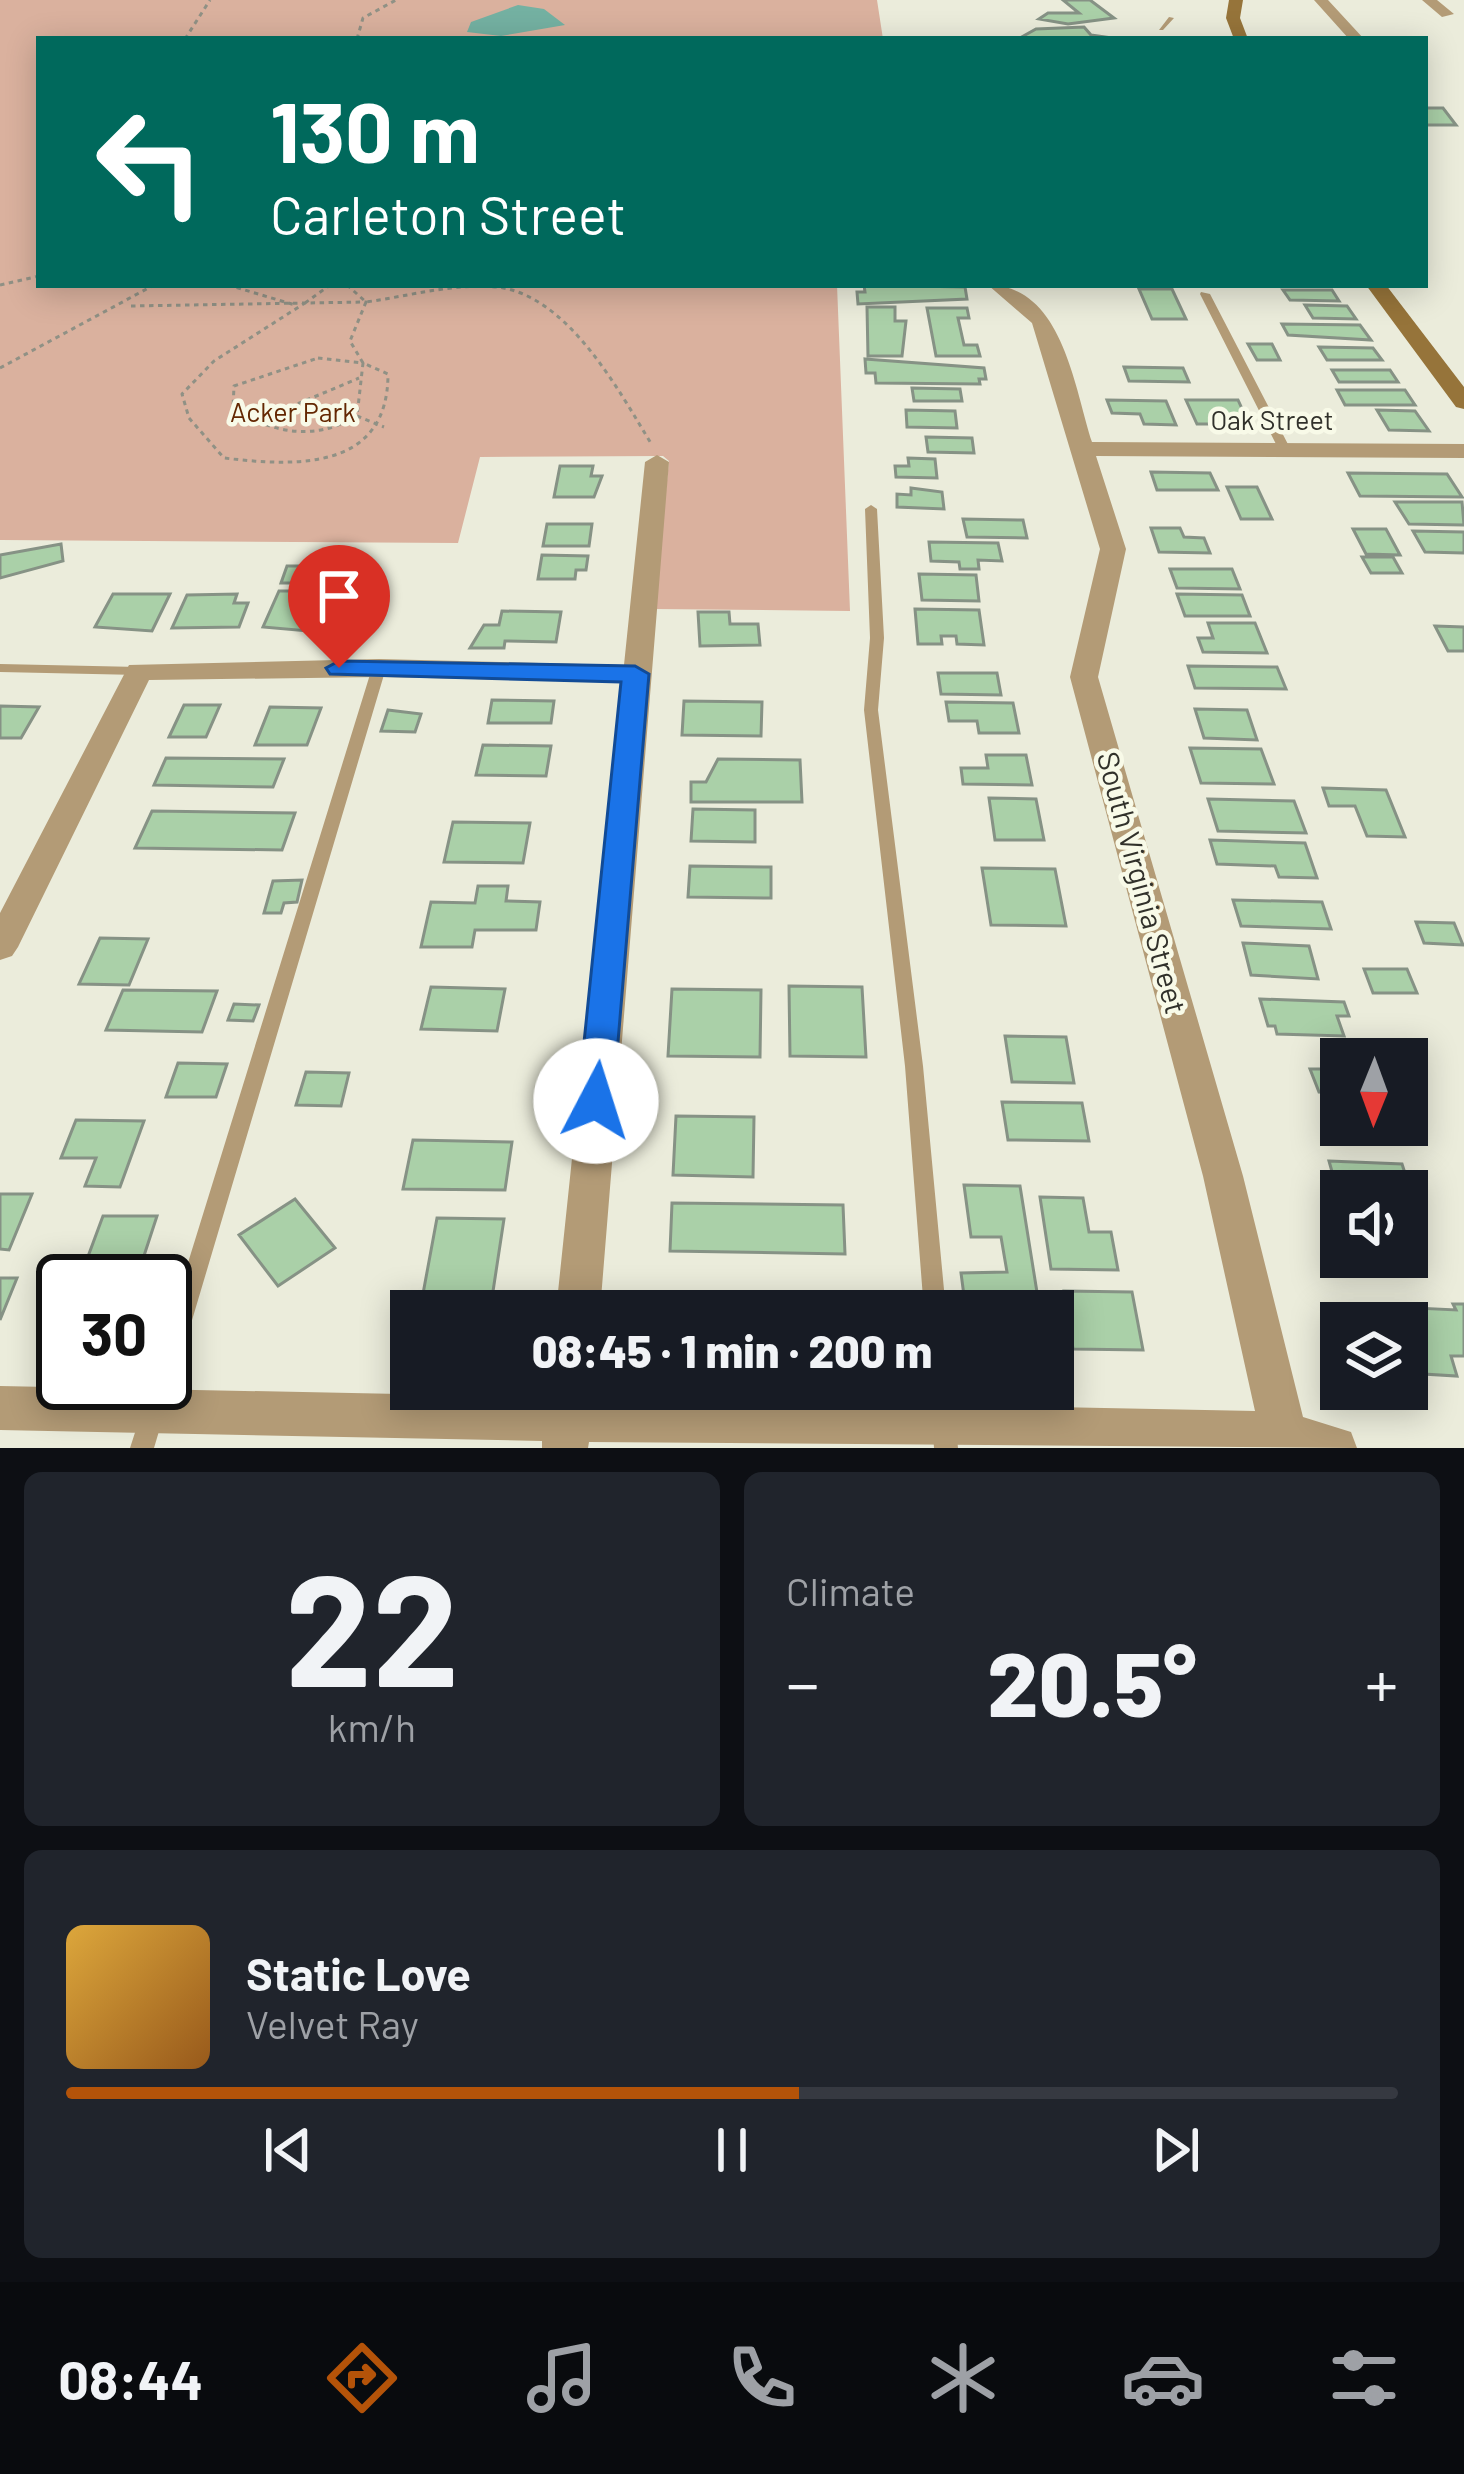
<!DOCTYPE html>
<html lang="en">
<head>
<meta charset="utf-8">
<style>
  body { margin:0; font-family:Barlow,sans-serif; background:#20242c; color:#f1f3f6; height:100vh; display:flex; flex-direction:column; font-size:45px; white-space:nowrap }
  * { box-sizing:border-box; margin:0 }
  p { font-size:39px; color:#9ea1a6 }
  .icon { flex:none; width:66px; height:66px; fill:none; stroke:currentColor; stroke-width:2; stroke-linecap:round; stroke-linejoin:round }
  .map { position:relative; height:1448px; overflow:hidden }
  .panel { display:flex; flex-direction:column; gap:24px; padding:24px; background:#0d0f14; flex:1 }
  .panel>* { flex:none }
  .top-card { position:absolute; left:36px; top:36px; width:1392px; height:252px; border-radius:0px; box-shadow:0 6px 30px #0003; background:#00695c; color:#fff; overflow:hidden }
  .needle { width:78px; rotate:181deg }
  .buttons { position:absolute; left:1320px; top:1038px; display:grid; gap:24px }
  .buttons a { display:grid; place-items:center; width:108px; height:108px; border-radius:0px; background:#171b24; box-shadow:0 6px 30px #0003; font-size:60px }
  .speed { position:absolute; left:36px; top:1254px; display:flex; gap:24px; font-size:60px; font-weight:700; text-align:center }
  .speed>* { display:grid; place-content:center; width:156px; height:156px; border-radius:50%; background:#171b24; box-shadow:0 6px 30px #0003; line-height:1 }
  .speed .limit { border:6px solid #111; border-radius:18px; background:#fff; color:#111 }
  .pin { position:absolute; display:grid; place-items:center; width:102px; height:102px; color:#fff; margin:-123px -51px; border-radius:50% 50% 50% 0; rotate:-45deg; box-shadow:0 0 12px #0007 }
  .pin .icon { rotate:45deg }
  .me { position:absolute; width:132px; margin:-66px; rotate:5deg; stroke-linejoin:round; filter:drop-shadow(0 0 9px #0008) }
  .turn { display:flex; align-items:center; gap:42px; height:252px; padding:0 36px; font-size:54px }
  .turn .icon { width:156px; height:156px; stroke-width:2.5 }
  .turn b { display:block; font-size:84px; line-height:102px }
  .big { font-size:90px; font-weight:800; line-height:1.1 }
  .panel .card { flex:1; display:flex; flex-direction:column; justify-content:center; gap:18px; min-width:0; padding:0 42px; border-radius:18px; background:#20242c }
  .panel .dial { align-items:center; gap:0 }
  .dial b { font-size:156px; line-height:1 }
  .song { display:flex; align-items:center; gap:36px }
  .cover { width:144px; height:144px; border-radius:18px; background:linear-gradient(135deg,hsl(40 70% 55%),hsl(30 70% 35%)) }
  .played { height:12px; border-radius:6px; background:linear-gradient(90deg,#b45309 55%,#363941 55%) }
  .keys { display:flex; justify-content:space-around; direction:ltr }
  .heat { display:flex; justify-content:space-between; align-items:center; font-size:66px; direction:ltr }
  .panel .tiles { flex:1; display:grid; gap:24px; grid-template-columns:1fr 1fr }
  .card:last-child { grid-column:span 2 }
  .trip { position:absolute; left:390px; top:1290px; width:684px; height:120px; border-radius:0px; background:#171b24; box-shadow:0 6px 30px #0003; font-weight:800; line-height:120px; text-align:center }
  .menu { display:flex; height:192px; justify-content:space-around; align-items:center; background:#090b0e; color:#9ea1a6 }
  .menu .icon { width:84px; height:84px }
  .menu .selected { color:#b45309 }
  .menu b { font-size:54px; color:#f1f3f6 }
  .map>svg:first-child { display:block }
  .green { fill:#dab19e }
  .water { fill:#74b1a2 }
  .building { fill:#aad0a8; stroke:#869285; stroke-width:3 }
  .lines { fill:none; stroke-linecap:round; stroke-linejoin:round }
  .path { stroke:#909185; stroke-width:3; stroke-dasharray:4.5 4.5; stroke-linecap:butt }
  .lane { fill:#b39b76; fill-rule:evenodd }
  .street { fill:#b39b76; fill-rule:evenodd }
  .secondary { fill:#96743a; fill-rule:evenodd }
  .route { fill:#1a73e8; stroke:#114b97; stroke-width:3 }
  .labels { text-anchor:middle; stroke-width:9; stroke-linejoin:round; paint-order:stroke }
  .far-park-label { font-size:27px; fill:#632702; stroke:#f8fae8 }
  .far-street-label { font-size:27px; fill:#31312b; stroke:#f8fae8 }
  .street-label { font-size:30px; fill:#31312b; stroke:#f8fae8 }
</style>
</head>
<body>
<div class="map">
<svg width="1464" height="1448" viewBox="0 0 1464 1448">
  <rect width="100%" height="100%" fill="#ebecdb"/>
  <path class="green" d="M0,0H877L883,39H39V285H837L850,611L654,609L669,461L663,456L480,457L458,543L0,540Z"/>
  <path class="water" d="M518,5L544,9L565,25L501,36L467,32L471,22Z"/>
  <path class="building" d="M1063,0H1090L1114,18L1068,24L1039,19L1048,13H1079Z
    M1084,27L1091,35L1119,39H1018L1036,29Z
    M1425,108H1443L1456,125H1425Z
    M864,285L965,287L967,299L858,304L857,292H865Z
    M1139,289H1172L1186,319H1152Z
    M1283,290H1332L1339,301L1290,300Z
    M1305,305L1347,306L1356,319L1313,318Z
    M867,307H895V321H906L902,356H868Z
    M927,308H967L969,318H958L964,345H977L980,356H936Z
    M1282,324L1360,325L1371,340L1288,335Z
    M1248,344H1272L1280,360H1257Z
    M1319,347L1373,348L1382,360H1327Z
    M865,359L984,368L986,379H979L980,384L876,383L875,373H866Z
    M1124,367L1183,368L1189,382L1129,381Z
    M1332,370H1390L1398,382H1339Z
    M912,388L960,389L962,401H914Z
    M1337,390H1405L1415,405H1345Z
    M1107,400L1166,401L1176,425L1144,424L1140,414L1112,413Z
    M1186,400H1238L1249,424H1197Z
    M906,410L955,411L957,428L907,427Z
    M1377,410L1415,411L1429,431L1389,430Z
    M926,437L972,438L974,453L928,452Z
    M908,458L935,459L937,478L896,477L895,466H909Z
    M560,466H593L591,476H602L594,497H554Z
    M1151,472L1210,473L1218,490H1157Z
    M1348,473L1447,474L1462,497L1360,496Z
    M1227,487H1257L1272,519H1241Z
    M911,488L942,492L944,509L897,507V494L911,495Z
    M1395,502H1462L1464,525L1409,524Z
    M963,519L1023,520L1027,538L967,537Z
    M547,524H592L589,546H543Z
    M1151,528H1180L1184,537L1204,538L1210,553L1159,552Z
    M1353,529H1386L1400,555L1366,554Z
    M1413,531L1464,532V553L1425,552Z
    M929,542L998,543L1002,561L978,560L979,569H960L959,562L931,561Z
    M61,544L63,561L0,578V555Z
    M542,555L588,556L586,570H576L575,579H538Z
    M1362,557H1393L1402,573H1371Z
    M287,566H332L325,583H281Z
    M1170,569H1232L1240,589L1177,588Z
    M919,574L976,575L979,601L922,600Z
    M279,591H301L296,602H320L308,631L263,627Z
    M113,594H170L152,631L95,627Z
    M237,594L234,603H248L239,627L172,628L187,595Z
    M1177,594L1242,595L1250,616H1185Z
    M915,609L979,610L984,645L957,644L956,636H941L942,644H918Z
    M502,611L561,612L556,642L505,641L504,648H470L484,625H499Z
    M698,612H729L730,624H758L760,645L700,646Z
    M1208,623H1255L1267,653L1203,652L1198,638H1213Z
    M1435,626L1464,627V651H1448Z
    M1188,666L1277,667L1286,689L1195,688Z
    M938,673H997L1001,695L941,694Z
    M492,700L554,701L551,723H488Z
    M684,701L762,702L761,736L682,735Z
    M946,702L1013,703L1019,733H979L977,721H949Z
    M184,705H220L206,737H169Z
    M0,706L39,707L21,738H0Z
    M270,707L321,708L307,745H255Z
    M1195,709L1247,710L1257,740L1204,738Z
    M388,710L421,714L415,732L381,731Z
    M483,745L551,746L546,776L476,775Z
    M1190,748L1261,749L1274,784L1201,783Z
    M986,755H1026L1032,785L963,784L961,768H988Z
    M166,758L284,759L273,787L154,785Z
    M718,759L800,760L802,802H691V782H706Z
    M1323,788L1386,790L1405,837L1367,836L1355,806H1329Z
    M989,798L1036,799L1044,840H995Z
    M1208,799L1294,801L1306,833L1218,831Z
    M693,809L755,810V842L691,841Z
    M152,811L295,813L282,850L135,848Z
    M453,822L530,823L523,863L444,862Z
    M1210,840L1305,843L1317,878L1279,877L1275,866L1217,864Z
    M690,866L771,867V898L688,897Z
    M982,868L1055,869L1066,926L991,925Z
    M302,880L297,902L284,903L281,913H264L273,881Z
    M478,886H508L506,901L540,902L536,930H475L472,947H421L431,902L475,903Z
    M1233,900L1322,902L1331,929L1241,926Z
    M1416,922L1454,923L1463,945L1424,943Z
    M100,938L148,939L129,985L79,984Z
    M1243,943L1309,946L1318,979L1251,975Z
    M1364,969H1407L1417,993H1373Z
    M789,986L862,987L866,1057L790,1056Z
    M431,987L505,989L497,1031L421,1029Z
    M672,989L761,990L760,1057L668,1056Z
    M123,990L217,991L202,1032L106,1030Z
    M1260,999L1344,1002L1349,1016H1337L1344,1036L1277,1034L1275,1026H1268Z
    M234,1004L259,1005L253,1021L228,1020Z
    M1005,1036L1066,1037L1074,1083L1012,1082Z
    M1337,1042H1387L1394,1059H1343Z
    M178,1063L227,1064L216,1097H166Z
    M1310,1069H1341V1093L1319,1092Z
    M306,1072L349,1073L341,1106L296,1105Z
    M1002,1102L1082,1103L1089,1141L1008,1140Z
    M1407,1110H1413L1424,1139L1334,1138L1326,1114H1341V1125H1407Z
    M676,1116L754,1117L753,1177L673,1175Z
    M76,1120L144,1121L120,1187L85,1186L96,1158H61Z
    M413,1140L512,1142L505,1190L403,1189Z
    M1329,1161L1402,1164L1415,1204L1407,1203V1191H1341L1340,1200Z
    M964,1185L1020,1186L1040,1311H966L961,1273L1007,1272L1001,1237H971Z
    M0,1194H32L9,1250L0,1249Z
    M1040,1197L1083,1198L1089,1232H1111L1118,1270L1051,1269Z
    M295,1199L335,1248L278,1286L239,1235Z
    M672,1203L843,1205L845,1254L670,1251Z
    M103,1216H157L139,1271L83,1270Z
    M437,1218L504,1219L490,1311L420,1310Z
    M0,1278H17L0,1320Z
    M1064,1291L1132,1292L1143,1350L1073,1349Z
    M769,1300L854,1301L855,1311H769Z
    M1453,1304H1464V1356H1451L1457,1376L1407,1373V1323H1378L1374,1306L1456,1310Z"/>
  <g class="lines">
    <path class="path" d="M185,39L210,0
      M357,39L363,18L396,0
      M0,285L39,276
      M228,285L295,305
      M347,285L366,302C409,296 454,283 497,287C568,295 619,391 652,445
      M366,302L350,341L363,363L388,374C388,470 298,467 224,458L189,418L182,394L214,361L305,303Z
      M305,303L330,285
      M131,306L305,303
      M318,358L363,363L357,416C315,441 273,434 233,408L234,386Z
      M0,368L154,285
      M357,416L384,427
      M246,418L283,410L359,378"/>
    <path class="lane" d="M1169,17L1174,18L1163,30H1159Z
      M1201,292L1210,294L1292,452L1290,455H1282L1280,452L1200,294Z
      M871,505L877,509L884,638L878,710L923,1066L946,1311H924L905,1066L864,710L870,638L865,509Z
      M0,664L139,667L146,671L139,675L0,672Z
      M379,664L386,668L154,1448H130L151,1383H165V1337L372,668Z
      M930,1389H952L958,1448H934Z"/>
    <path class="street" d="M1314,0H1328L1364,39H1349Z
      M1422,0H1437L1454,14L1442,17Z
      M988,285C1062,285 1074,386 1092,442L1464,444V458L1096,456L1126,549L1098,677L1243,1176L1303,1417L1351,1432L1357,1448L589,1442L588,1448H542V1441L0,1430V1386L547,1397L548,1389H594L593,1398L1255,1411L1203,1176L1070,677L1100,549L1032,323Z
      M657,455L669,462L600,1311H556L622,682L379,677L149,680L18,947L12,956L0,960V913L129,665L379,659L624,665L645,462Z"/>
    <path class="secondary" d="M1229,0H1243L1240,18L1248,39H1234L1226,18Z
      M1366,285H1386L1464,387V409L1456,407Z"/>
  </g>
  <path class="route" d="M339,661L635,666L649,674L613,1101L608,1111L596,1115L583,1111L578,1101L621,682L330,674L326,668Z"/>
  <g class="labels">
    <g class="far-park-label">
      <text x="293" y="422">Acker Park</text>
    </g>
    <g class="far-street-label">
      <text x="1272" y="430">Oak Street</text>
    </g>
    <g class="street-label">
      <text transform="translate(1141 883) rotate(75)" y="10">South Virginia Street</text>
    </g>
  </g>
</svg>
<div class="buttons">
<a><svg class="needle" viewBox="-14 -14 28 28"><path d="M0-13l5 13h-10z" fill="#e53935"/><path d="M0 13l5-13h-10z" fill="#9ea1a6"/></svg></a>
<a><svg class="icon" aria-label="sound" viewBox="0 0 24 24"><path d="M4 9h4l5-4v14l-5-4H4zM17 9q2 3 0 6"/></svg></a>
<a><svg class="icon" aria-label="layers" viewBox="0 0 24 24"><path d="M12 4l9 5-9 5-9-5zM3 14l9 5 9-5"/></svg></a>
</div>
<div class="speed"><div class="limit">30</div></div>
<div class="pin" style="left:339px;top:668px;background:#d93025"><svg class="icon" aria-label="arrive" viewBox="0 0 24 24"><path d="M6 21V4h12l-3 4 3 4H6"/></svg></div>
<svg class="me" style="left:596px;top:1101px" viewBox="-20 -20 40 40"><circle r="19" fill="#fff"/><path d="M0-13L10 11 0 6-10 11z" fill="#1a73e8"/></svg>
<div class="trip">08:45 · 1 min · 200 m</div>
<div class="top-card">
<div class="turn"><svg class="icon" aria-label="left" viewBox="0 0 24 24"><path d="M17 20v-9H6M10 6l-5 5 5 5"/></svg><div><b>130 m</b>Carleton Street</div></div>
</div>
</div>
<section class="panel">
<div class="tiles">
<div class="card dial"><b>22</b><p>km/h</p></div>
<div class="card"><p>Climate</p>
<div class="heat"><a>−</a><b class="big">20.5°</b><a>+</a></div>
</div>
<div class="card">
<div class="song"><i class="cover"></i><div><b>Static Love</b><p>Velvet Ray</p></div></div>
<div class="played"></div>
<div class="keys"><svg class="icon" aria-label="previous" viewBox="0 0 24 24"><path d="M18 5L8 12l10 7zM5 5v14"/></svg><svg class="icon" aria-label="pause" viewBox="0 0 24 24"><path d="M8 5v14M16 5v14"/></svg><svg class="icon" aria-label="next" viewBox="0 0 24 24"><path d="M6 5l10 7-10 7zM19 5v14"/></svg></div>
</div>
</div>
</section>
<nav class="menu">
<b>08:44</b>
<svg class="icon selected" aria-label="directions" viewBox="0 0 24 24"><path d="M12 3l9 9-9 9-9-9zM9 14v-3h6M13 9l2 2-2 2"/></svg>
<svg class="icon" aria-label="music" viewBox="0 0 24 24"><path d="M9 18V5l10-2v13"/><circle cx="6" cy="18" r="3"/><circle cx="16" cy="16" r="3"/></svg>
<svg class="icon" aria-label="phone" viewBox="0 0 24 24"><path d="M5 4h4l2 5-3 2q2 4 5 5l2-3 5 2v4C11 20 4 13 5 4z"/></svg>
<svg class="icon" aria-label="climate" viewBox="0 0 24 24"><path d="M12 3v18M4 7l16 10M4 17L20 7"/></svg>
<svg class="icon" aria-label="car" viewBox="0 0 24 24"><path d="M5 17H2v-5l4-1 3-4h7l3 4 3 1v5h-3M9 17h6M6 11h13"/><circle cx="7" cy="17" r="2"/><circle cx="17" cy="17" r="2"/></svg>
<svg class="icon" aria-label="filters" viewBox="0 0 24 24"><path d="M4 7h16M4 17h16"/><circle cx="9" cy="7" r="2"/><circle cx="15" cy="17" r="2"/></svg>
</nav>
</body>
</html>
